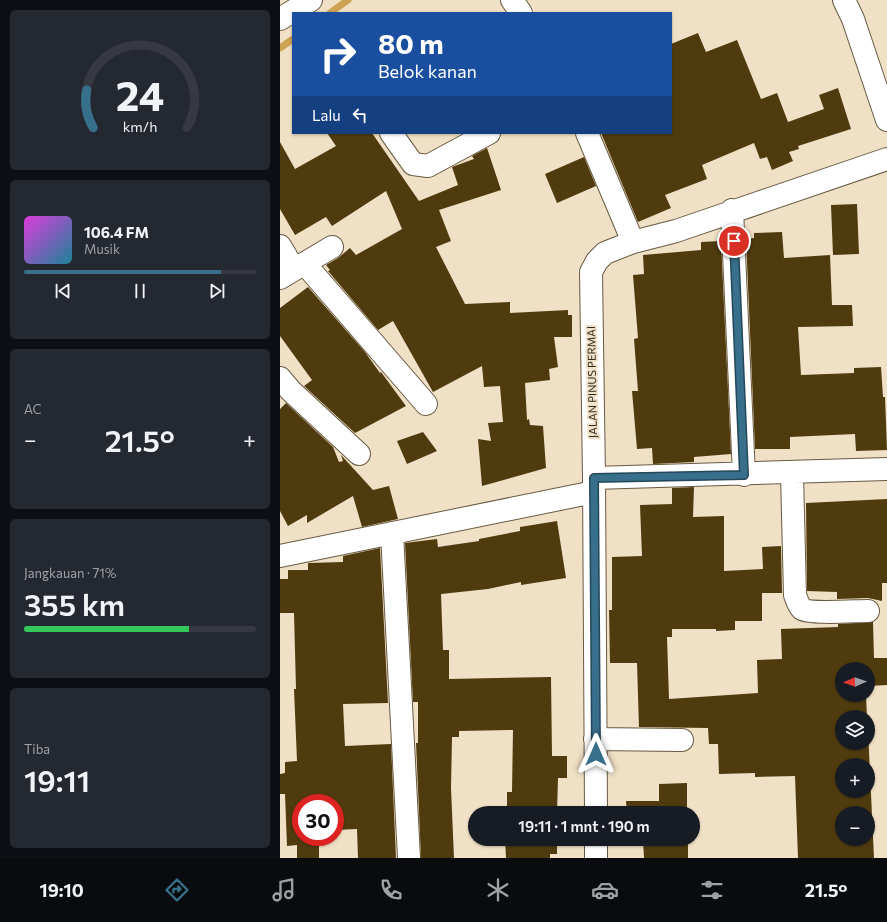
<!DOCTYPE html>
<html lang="id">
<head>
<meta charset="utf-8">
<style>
  body { margin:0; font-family:Commissioner,sans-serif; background:#242831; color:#f1f3f6; height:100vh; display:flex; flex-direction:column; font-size:15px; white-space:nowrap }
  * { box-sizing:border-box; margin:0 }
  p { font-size:13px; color:#9ea1a6 }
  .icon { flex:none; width:22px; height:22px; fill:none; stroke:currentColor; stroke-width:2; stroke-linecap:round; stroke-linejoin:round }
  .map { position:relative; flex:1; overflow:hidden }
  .details { display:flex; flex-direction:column; gap:10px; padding:10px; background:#0d0f14; width:280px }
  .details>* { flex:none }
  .guide { position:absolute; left:12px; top:12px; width:380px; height:122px; border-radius:0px; box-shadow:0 1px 3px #0004; background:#1a4fa0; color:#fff; overflow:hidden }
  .needle { width:26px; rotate:268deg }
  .fabs { position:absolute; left:555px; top:662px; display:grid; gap:8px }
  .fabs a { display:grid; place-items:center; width:40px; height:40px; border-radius:50%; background:#171b24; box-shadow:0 1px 3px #0004; font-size:20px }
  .speed { position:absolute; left:12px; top:794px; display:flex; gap:8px; font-size:20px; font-weight:700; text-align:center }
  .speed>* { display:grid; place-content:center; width:52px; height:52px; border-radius:50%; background:#171b24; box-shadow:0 1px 3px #0004; line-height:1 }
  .speed .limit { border:6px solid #d22; background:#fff; color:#111 }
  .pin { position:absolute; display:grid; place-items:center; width:34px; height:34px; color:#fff; margin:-17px; border:2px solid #fff; border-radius:50%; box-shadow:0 1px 4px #0007 }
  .me { position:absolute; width:44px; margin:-22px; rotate:0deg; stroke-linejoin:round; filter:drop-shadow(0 0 3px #0008) }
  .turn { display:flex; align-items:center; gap:14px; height:84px; padding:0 20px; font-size:18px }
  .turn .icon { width:52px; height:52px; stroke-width:2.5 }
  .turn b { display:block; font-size:28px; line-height:34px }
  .then { display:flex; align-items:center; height:38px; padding:0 20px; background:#0003; gap:8px; font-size:15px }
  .big { font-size:30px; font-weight:600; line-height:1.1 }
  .details .tile { flex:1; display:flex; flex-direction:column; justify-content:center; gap:6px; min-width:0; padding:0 14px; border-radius:6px; background:#242831 }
  .details .dial { align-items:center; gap:0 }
  .dial svg { height:104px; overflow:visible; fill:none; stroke:#363941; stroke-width:7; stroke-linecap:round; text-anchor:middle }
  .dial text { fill:#f1f3f6; stroke:none }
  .song { display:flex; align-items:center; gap:12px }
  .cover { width:48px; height:48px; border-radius:6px; background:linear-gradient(135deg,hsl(300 70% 55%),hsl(190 70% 35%)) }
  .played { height:4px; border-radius:2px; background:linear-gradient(90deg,#386f8a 85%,#363941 85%) }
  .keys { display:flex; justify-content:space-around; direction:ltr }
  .heat { display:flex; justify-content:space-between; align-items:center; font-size:22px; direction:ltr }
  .charge { height:6px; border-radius:3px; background:linear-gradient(90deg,#34c759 71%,#363941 0) }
  .trip { position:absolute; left:188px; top:806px; width:232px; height:40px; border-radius:20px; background:#171b24; box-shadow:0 1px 3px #0004; font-weight:600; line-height:40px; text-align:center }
  .menu { display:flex; height:64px; justify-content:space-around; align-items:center; background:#090b0e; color:#9ea1a6 }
  .menu .icon { width:28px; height:28px }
  .menu .active { color:#386f8a }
  .menu b { font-size:18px; color:#f1f3f6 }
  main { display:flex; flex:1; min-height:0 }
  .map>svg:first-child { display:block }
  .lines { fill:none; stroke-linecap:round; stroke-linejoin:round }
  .stream { stroke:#cda253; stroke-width:7 }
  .building { fill:#503b0f; fill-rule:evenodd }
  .street-casing { stroke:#675a42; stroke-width:24 }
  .street { stroke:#fff; stroke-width:22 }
  .route-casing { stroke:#24485a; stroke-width:10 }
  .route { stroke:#386f8a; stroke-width:7 }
  .labels { text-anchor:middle; stroke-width:4; stroke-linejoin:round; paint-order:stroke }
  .street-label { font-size:11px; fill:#2f2a1f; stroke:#f0e0c5 }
</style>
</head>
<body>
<main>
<section class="details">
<div class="tile dial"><svg viewBox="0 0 100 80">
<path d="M14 69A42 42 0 1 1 86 69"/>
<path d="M14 69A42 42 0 0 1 9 40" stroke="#386f8a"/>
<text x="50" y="56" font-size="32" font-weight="700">24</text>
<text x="50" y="72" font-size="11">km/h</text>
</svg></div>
<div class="tile">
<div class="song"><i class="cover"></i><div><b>106.4 FM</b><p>Musik</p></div></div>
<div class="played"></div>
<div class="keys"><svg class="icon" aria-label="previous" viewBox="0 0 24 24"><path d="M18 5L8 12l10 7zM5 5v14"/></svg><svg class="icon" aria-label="pause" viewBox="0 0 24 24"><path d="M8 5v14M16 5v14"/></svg><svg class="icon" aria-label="next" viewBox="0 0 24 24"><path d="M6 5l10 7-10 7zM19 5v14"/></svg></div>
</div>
<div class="tile"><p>AC</p>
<div class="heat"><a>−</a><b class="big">21.5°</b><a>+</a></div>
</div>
<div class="tile"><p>Jangkauan · 71%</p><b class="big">355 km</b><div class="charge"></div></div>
<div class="tile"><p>Tiba</p><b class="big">19:11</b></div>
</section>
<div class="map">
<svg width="607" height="858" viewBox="0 0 607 858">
  <rect width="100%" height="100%" fill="#f0e0c5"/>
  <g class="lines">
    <path class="stream" d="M50,13L68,0
      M0,48L13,39"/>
  </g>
  <path class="building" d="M418,33L426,52L457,40L481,99L497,93L508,122L544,109L539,95L558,88L571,129L518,146L519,149L509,152L513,161L492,170L487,157L480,159L474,143L422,165L427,179L385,195L391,208L358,222L321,133H391V44Z
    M47,133H92L139,201L178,185L172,167L194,159L192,156L207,148L221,190L159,210L171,241L156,247L185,304L230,302V313L288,310V315H292V337H274L278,367L269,369L270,380L245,383L247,420L249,419L250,425L263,426L266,468L202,486L198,439L211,441L208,423L223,422L220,386L204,387L202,366L153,392L113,321L98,330L48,271L50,270L46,265L58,258L70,248L76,255L122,229L106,191L52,226L46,217L15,235L0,209V142L15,169L56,146Z
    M304,157L316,186L277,203L265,174Z
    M577,204L579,254L553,255L551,205Z
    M502,232L504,258L550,255L552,305H572L573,326L518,327L521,375L574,373V368L601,367L603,397H605L607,450L576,451L575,434L510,437V449H475L466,239L474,238V233Z
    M441,241L451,454L414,457V462L373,464L372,448L357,449L352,391H358L354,339L358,338L353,275L364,274L363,255L421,250V242Z
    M28,287L85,352L100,373L101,372L126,406L75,433L24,386L32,380L0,336V308Z
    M6,403L53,447L59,462L63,461L61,455L93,490L109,486L118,519L82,527L73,496L27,523V515L8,526L0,511V409Z
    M143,432L157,451L127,464L117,441Z
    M414,487L413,517L444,516V571L483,569L482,547L501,546L502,593H482V621H455V630L436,631V629H392V637H387L389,699L478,693L477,660L502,659L501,629L558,627V624L593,622L594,658H607V685L588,686V669H562V695H586L587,717H562V743H588V730L594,858H518L515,776L475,777V773L439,774L438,744H429L428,728L359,727L357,663H330L329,610H332V557L362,556L360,505L392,504V488ZM562,765H588V791H562ZM562,813H588V839H562Z
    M607,499V583H602V601L588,598L557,599V592L527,591L526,503Z
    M277,521L286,578L241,585V582L208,589L161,594L163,650H169V679L271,677L272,756H287V778H278L277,813H227V792H232L233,730L179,731V737H172L171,788L174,858H141L136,743H138V702H133L125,543L157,539L158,547L199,541V539L240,531V527Z
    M100,548L108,703L63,704L65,746L111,744L116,858H78L77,829L55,830V803H21V837H39V858H17V845L7,846L5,794H0V774L5,773V762L17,761L14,689H16L14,613H0V579H8V570H28V563L63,562V556Z
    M407,783V813H347L346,801H379V784Z
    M225,839H277V854H270V858H226Z
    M347,839H408V858H364L363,841L348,842Z"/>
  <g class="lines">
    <g class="street-casing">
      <path id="street" d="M232,0L241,13
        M564,0L573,19L607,120
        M0,19L31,0
        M111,133L133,164L148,166L209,133
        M307,133L353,242
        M452,210L464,475
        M0,246L14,269
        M25,264L146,404
        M0,278L52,247
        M0,378L11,391L79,454
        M512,473L515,595C517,600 518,605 522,609C530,614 576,611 588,611
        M314,478L607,469
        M112,533L129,858
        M0,556L314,492
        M315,739L402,740
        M316,813L314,478L311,272L317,261L325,253L353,242L396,231L607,159
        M316,839V858"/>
    </g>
    <use href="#street" class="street"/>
  </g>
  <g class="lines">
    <g class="route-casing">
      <path id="route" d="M316,754L314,478L464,475L454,241"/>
    </g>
    <use href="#route" class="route"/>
  </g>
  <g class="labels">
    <g class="street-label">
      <text transform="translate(312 382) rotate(-91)" y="4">JALAN PINUS PERMAI</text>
    </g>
  </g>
</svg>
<div class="fabs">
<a><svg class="needle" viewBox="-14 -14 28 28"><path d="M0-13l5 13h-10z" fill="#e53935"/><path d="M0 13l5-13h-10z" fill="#9ea1a6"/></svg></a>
<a><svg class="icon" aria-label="layers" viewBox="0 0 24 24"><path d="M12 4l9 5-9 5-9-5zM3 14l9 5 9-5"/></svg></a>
<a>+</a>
<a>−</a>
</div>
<div class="speed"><div class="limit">30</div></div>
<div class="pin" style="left:454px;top:241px;background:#d93025"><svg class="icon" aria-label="arrive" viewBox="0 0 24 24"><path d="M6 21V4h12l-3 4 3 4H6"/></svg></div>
<svg class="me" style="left:316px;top:754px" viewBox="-20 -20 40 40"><path d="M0-17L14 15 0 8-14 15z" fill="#386f8a" stroke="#fff" stroke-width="4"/></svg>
<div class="trip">19:11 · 1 mnt · 190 m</div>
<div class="guide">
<div class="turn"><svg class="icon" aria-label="right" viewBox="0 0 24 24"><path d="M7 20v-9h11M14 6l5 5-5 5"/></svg><div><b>80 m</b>Belok kanan</div></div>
<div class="then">Lalu<svg class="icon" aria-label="left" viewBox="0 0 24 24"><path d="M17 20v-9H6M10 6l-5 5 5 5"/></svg></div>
</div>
</div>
</main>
<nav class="menu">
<b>19:10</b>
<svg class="icon active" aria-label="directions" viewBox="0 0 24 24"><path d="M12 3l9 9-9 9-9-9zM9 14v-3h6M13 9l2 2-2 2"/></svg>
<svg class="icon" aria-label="music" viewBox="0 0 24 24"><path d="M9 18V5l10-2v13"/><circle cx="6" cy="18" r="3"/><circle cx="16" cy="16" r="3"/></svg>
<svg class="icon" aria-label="phone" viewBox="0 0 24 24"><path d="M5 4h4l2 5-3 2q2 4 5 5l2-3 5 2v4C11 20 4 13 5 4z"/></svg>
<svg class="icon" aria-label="climate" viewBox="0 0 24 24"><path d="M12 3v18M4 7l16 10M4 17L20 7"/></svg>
<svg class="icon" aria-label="car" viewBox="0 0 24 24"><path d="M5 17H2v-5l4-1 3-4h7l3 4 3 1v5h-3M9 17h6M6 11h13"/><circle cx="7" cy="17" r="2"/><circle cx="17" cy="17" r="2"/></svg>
<svg class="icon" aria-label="filters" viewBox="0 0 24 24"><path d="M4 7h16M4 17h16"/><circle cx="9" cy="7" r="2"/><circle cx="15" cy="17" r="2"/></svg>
<b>21.5°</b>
</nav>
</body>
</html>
